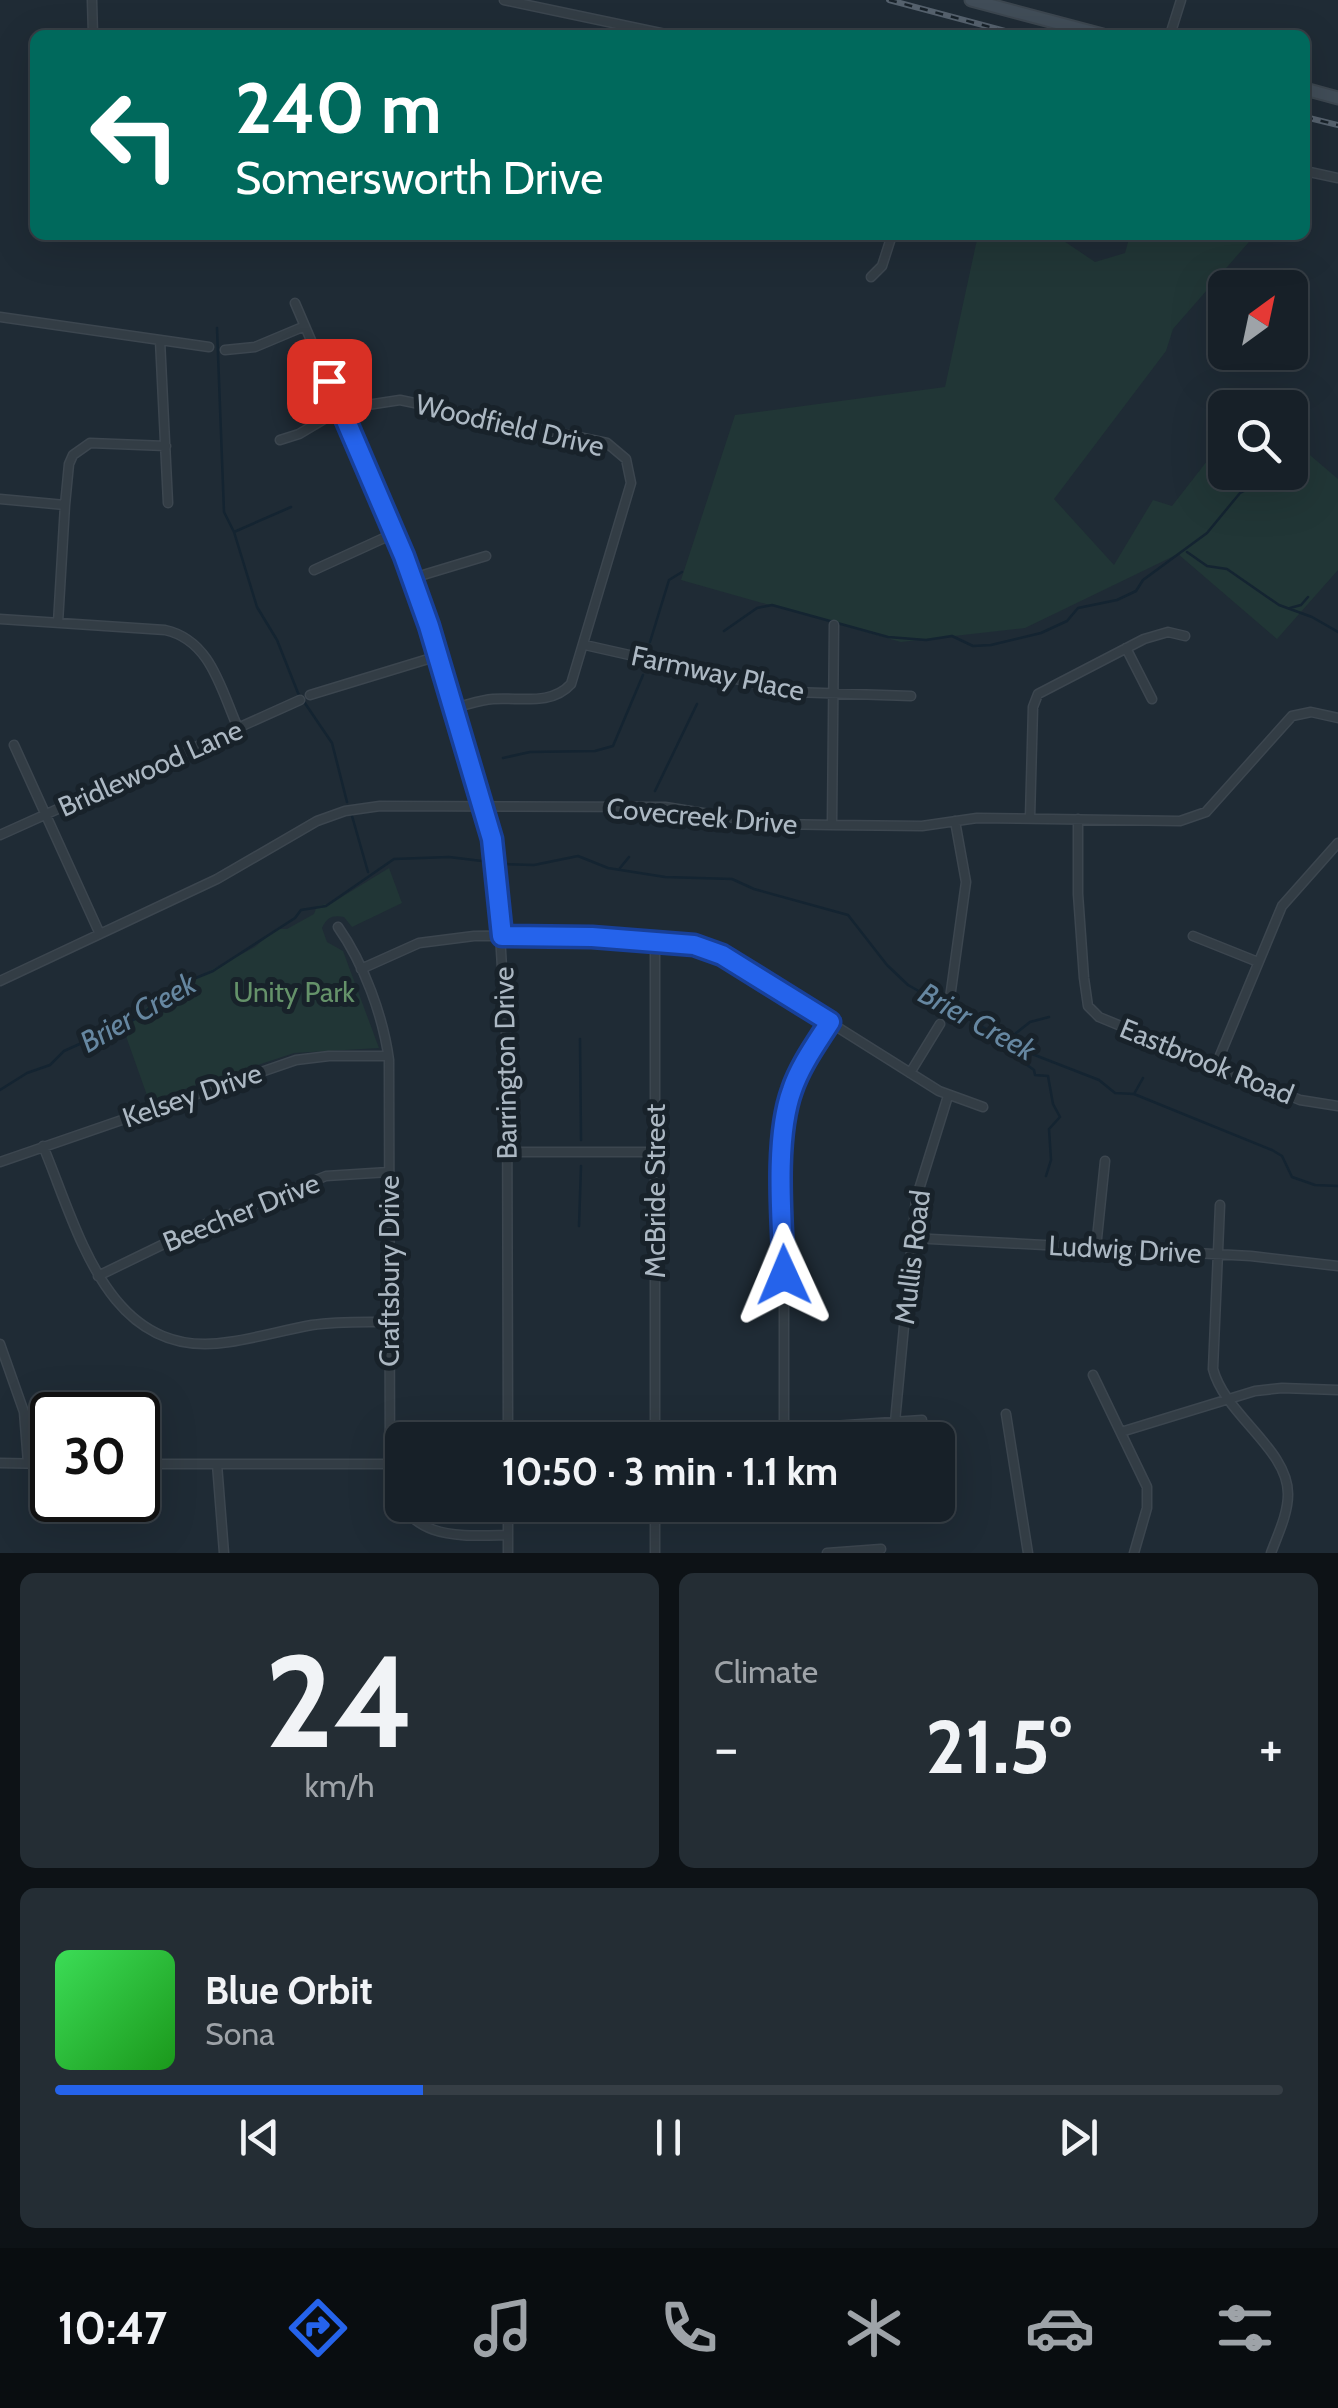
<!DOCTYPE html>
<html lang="en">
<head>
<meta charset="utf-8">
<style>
  body { margin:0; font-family:Cabin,sans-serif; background:#242d34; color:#f1f3f6; height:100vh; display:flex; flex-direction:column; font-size:38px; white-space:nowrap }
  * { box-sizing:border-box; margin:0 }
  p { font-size:32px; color:#9ea3a8 }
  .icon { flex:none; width:55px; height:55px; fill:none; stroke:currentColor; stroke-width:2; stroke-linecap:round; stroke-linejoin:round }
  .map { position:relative; height:1553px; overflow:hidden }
  .sheet { display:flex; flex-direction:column; gap:20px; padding:20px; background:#0d1216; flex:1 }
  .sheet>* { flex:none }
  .hud { position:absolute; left:30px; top:30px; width:1280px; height:210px; border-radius:15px; box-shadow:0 10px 40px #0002,0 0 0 2px #363e45; background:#00695c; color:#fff; overflow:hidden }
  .needle { width:65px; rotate:33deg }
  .buttons { position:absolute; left:1208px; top:270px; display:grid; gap:20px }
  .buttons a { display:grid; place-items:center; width:100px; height:100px; border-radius:15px; background:#172028; box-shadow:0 10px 40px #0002,0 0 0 2px #363e45; font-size:50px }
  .speed { position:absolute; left:30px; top:1392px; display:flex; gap:20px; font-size:50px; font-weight:700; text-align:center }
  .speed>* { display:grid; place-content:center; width:130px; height:130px; border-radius:50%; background:#172028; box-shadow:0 10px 40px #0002,0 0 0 2px #363e45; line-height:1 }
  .speed .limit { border:5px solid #111; border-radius:15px; background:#fff; color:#111 }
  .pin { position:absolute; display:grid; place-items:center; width:85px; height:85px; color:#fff; margin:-42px; border-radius:20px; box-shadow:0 5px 15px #0006 }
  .me { position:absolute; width:110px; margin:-55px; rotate:359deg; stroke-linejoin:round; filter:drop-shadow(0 0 8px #0008) }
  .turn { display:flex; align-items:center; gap:35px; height:210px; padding:0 40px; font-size:45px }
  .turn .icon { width:130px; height:130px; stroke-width:2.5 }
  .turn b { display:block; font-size:70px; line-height:85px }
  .big { font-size:75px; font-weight:700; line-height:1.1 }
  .sheet .widget { flex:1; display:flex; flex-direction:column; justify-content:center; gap:15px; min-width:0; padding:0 35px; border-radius:15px; background:#242d34 }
  .sheet .dial { align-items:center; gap:0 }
  .dial b { font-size:130px; line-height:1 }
  .song { display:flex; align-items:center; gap:30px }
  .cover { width:120px; height:120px; border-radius:15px; background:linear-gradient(135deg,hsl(130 70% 55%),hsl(120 70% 35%)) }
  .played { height:10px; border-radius:5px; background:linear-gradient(90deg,#2563eb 30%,#363e45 30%) }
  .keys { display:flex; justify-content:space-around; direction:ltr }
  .heat { display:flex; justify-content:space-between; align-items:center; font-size:55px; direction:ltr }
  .sheet .tiles { flex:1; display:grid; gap:20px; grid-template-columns:1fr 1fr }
  .widget:last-child { grid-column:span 2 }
  .trip { position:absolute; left:385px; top:1422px; width:570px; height:100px; border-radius:15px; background:#172028; box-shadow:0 10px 40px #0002,0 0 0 2px #363e45; font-weight:700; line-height:100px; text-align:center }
  .menu { display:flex; height:160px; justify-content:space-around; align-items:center; background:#090d10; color:#9ea3a8 }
  .menu .icon { width:70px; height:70px }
  .menu .active { color:#2563eb }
  .menu b { font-size:45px; color:#f1f3f6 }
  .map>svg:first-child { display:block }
  .green { fill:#213636 }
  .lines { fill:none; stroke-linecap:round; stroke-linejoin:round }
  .stream { stroke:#142431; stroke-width:2.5 }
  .street-casing { stroke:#3c464f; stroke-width:11 }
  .secondary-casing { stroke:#3c464f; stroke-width:15 }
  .street { stroke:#333d45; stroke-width:8 }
  .secondary { stroke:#414d58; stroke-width:11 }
  .rail-casing { stroke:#55616d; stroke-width:6 }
  .rail { stroke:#18222a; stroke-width:2.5; stroke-dasharray:8; stroke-linecap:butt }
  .route-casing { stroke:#184099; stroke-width:25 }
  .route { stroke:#2563eb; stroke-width:18 }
  .labels { text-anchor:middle; stroke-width:10; stroke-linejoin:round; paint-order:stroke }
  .street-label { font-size:28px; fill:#acb8c3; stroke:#18222a }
  .park-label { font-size:28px; fill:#65926a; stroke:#18222a }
  .water-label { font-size:30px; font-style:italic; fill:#6687a1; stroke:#18222a }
</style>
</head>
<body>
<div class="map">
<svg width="1338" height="1553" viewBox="0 0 1338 1553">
  <rect width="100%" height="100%" fill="#1f2b35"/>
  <path class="green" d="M978,235H1055L1095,262L1125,253L1130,235H1255L1173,329L1166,351L1054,499L1114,565L1153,500L1172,506L1225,438V472H1290V438L1338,479V570L1277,639L1178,554L1025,628L901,642L681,580L735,415L945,387Z
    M389,868L402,903L352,927L344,917C333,915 327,917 322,928L327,942L343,951L379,1048L294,1053L149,1101L122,1025L140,1015L152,1001L255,947L276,929H287L314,914L317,906L332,903Z"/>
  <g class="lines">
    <path class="stream" d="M217,328L224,512L234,532L257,607L277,640L298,693L332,743L347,802
      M234,532L291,507
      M1187,552L1207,566L1227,569L1279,605L1312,617L1338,632
      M1290,608L1301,605L1308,597
      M724,631L757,608L772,605L888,637L926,640L952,636L973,646L991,645L1041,633L1067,621L1078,608L1117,600L1136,591L1143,580L1207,533L1240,493L1282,472
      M650,642L669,580L682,572
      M503,758L530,752L595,751L613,746L643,675
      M655,791L697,704
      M352,816L368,872
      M503,864L534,865L578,856L608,868L665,877L732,879L754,889L848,915L887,965L908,985L1027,1052L1099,1080L1115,1093L1134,1094L1272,1150L1282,1156L1292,1177L1315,1185L1338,1186
      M620,868L629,857
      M1002,1038H1010L1030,1022L1049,1017
      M580,1039L581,1140
      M1013,1047L1023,1062L1034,1070L1035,1075L1048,1076L1053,1104L1060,1117L1049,1129L1051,1160L1046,1176
      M0,1090L27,1073L50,1065L64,1051L135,1019L181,984L213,971L295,918L301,910L326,906L394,859L449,857L490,862
      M1134,1094L1143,1078
      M579,1226L581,1166"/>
    <g class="street-casing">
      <path id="street" d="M92,0L93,35
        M504,0L670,35
        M1170,35L1181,0
        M1305,171L1338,178
        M871,277L882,266L892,235
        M295,303L413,578L495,852L507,1050L508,1440
        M0,317L209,347
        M160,340L168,503
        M225,350L255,347L305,326
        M280,440L299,434L341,409L400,400L607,443L626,459L631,483L571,684C551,706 520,697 493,699C480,700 467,705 453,708
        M0,499L65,505
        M314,570L395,533
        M413,578L486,556
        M0,619L165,630C211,640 221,690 238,728
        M58,623L65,505L69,464L73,455L90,443L166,446
        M585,645L793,692L911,696
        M1126,648L1152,699
        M310,695L438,656
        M14,745L99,932
        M1030,818L1033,707L1038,694L1144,639L1168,632L1185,636
        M1078,819V894L1084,978L1088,1006L1099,1017L1300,1100L1338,1106
        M832,825L834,625
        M0,835L300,700
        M338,927C364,964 383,1016 389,1060L390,1480C409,1541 456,1536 508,1535
        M1193,936L1258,962
        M361,969L419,943L474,936L528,935L680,943L709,949L729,959L939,1091L983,1107
        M0,981L217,879L317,821L345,811L380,806L665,807L773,824L832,825L922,826L977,818L1180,821L1206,812L1292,716L1311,712L1338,718
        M950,998L966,882L955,821
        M1216,1065L1282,906L1338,843
        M910,1073L940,1024
        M43,1146C79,1232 108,1362 229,1342C257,1338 284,1330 312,1325C338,1321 363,1322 389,1322
        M507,1152H655
        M0,1162L296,1060L329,1056H388
        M1220,1205L1213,1369C1225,1415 1288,1449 1288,1494C1288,1514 1278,1534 1271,1553
        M912,1238L1251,1256L1338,1266
        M1096,1248L1105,1161
        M98,1276L203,1225L326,1176L389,1172
        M0,1344L24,1412L28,1463
        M1093,1375L1147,1487V1508L1134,1553
        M1006,1414L1028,1553
        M895,1422L916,1199L948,1096
        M784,1428V1125L796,1079L830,1023
        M1121,1432L1255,1391L1282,1388L1338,1390
        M655,1438L922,1420
        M655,1440V941
        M0,1463L52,1464
        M138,1464H389
        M217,1464L224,1553
        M508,1505V1553
        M655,1505V1553
        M827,1553L881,1549"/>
    </g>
    <g class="secondary-casing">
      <path id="secondary" d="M971,0L1103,35
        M1305,89L1338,98"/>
    </g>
    <use href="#street" class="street"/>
    <use href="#secondary" class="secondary"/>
    <g class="rail-casing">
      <path id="rail" d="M889,0L1020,35
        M1305,117L1338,125"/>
    </g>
    <use href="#rail" class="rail"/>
  </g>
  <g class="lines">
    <g class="route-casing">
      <path id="route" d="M329,381L404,556L429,626L492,839L502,936L592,937L694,945L722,955L830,1022C816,1044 800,1066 792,1090C774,1139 782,1222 784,1275"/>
    </g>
    <use href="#route" class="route"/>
  </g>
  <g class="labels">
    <g class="street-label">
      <text transform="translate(510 425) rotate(13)" y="10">Woodfield Drive</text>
      <text transform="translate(718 673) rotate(12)" y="10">Farmway Place</text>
      <text transform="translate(150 768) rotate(-24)" y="10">Bridlewood Lane</text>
      <text transform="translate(702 816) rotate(5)" y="10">Covecreek Drive</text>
      <text transform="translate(1207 1061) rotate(22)" y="10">Eastbrook Road</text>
      <text transform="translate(505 1063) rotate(-91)" y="10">Barrington Drive</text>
      <text transform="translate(192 1095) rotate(-19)" y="10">Kelsey Drive</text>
      <text transform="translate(655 1191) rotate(-90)" y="10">McBride Street</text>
      <text transform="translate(241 1212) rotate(-22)" y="10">Beecher Drive</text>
      <text transform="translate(1125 1249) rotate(3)" y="10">Ludwig Drive</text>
      <text transform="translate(912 1257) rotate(-83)" y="10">Mullis Road</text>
      <text transform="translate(389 1271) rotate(-90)" y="10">Craftsbury Drive</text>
    </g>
    <g class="park-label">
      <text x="294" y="1002">Unity Park</text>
    </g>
    <g class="water-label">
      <text transform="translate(138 1013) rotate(-30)" y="10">Brier Creek</text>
      <text transform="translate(977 1022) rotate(29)" y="10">Brier Creek</text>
    </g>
  </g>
</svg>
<div class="buttons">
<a><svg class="needle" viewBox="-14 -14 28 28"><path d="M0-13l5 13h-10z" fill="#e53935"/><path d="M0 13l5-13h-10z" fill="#9ea3a8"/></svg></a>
<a><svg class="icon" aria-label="search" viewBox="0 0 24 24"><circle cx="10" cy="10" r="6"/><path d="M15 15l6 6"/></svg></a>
</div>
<div class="speed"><div class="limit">30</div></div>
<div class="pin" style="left:329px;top:381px;background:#d93025"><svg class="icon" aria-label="arrive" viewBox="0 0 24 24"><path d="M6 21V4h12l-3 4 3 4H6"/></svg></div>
<svg class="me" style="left:784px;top:1275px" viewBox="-20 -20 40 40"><path d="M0-17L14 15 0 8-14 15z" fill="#2563eb" stroke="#fff" stroke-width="4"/></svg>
<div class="trip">10:50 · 3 min · 1.1 km</div>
<div class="hud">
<div class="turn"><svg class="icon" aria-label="left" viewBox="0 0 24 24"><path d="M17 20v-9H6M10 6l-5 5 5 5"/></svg><div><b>240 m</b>Somersworth Drive</div></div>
</div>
</div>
<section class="sheet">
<div class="tiles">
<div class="widget dial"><b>24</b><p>km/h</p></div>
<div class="widget"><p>Climate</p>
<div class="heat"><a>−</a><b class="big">21.5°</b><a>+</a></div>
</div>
<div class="widget">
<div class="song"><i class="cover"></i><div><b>Blue Orbit</b><p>Sona</p></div></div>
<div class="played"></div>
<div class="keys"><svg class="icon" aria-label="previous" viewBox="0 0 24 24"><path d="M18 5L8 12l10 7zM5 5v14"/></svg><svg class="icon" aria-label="pause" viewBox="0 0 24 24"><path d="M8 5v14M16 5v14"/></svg><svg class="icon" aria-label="next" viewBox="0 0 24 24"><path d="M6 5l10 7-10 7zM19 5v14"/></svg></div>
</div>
</div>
</section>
<nav class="menu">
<b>10:47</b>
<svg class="icon active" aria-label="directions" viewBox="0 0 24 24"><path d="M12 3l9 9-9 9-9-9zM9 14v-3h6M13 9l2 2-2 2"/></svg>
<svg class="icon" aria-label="music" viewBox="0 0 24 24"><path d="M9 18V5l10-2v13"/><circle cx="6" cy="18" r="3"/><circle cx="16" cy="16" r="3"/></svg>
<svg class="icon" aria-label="phone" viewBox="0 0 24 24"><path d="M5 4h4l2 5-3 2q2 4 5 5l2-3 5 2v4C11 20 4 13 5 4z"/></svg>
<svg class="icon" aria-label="climate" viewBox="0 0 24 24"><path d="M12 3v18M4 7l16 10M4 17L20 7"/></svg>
<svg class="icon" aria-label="car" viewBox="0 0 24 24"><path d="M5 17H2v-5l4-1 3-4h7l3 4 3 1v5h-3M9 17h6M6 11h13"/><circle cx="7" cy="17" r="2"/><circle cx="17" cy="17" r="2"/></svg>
<svg class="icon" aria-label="filters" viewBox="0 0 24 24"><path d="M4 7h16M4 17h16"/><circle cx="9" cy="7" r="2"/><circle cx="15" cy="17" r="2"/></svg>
</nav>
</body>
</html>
